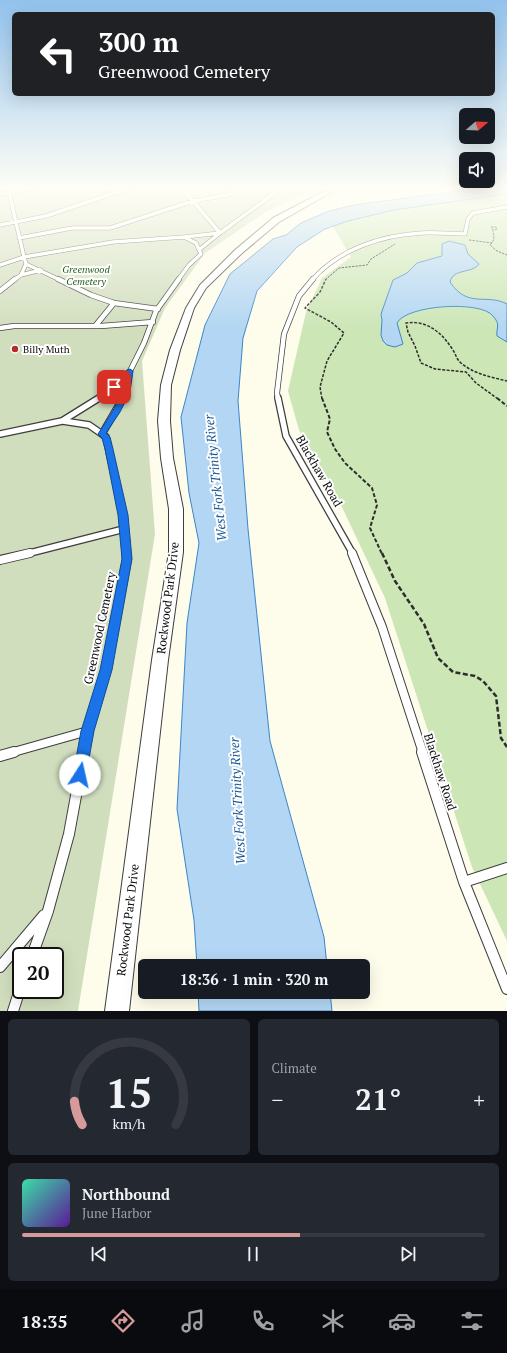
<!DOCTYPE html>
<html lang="en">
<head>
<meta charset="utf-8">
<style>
  body { margin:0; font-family:"PT Serif",serif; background:#242831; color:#f1f3f6; height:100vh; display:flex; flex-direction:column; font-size:15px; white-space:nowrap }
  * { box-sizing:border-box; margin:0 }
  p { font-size:13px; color:#9ea1a6 }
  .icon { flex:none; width:22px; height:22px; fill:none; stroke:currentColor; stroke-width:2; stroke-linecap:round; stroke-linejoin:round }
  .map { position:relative; height:1011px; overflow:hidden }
  .panel { display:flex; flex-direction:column; gap:8px; padding:8px; background:#0d0f14; flex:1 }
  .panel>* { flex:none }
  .top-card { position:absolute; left:12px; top:12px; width:483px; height:84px; border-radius:6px; box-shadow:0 4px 16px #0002; background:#202124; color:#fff; overflow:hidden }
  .needle { width:26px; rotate:71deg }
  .buttons { position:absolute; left:459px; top:108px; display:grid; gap:8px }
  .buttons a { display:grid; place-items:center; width:36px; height:36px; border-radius:6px; background:#171b24; box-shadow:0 4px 16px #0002; font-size:20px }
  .speed { position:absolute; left:12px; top:947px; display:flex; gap:8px; font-size:20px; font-weight:700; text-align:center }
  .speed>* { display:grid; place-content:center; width:52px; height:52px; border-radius:50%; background:#171b24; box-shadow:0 4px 16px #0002; line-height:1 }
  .speed .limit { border:2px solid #111; border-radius:6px; background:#fff; color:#111 }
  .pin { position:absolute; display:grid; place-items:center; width:34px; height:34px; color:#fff; margin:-17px; border-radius:8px; box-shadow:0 2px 6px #0006 }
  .me { position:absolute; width:44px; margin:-22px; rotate:10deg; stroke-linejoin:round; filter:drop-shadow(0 0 3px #0008) }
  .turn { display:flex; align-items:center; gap:14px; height:84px; padding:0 20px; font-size:18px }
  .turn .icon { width:52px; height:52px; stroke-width:2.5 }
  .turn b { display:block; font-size:28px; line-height:34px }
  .big { font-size:30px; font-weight:700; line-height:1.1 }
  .panel .widget { flex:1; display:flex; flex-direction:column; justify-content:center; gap:6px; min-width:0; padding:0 14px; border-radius:6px; background:#242831 }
  .panel .dial { align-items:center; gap:0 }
  .dial svg { height:104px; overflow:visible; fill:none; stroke:#363941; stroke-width:7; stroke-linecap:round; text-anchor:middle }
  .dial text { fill:#f1f3f6; stroke:none }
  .song { display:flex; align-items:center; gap:12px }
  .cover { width:48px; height:48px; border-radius:6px; background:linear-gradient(135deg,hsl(160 70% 55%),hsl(270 70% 35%)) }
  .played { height:4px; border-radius:2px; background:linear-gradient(90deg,#d69a9a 60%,#363941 60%) }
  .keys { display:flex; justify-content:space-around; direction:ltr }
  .heat { display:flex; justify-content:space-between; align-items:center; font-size:22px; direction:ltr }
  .panel .tiles { flex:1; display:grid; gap:8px; grid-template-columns:1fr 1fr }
  .widget:last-child { grid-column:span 2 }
  .trip { position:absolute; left:138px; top:959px; width:232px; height:40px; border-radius:6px; background:#171b24; box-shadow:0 4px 16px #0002; font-weight:700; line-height:40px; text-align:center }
  .menu { display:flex; height:64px; justify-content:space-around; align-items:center; background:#090b0e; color:#9ea1a6 }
  .menu .icon { width:28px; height:28px }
  .menu .active { color:#d69a9a }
  .menu b { font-size:18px; color:#f1f3f6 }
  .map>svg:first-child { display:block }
  .green { fill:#cce6b6 }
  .cemetery { fill:#d1debe; fill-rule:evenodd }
  .water { fill:#b2d6f3; stroke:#3c86c7 }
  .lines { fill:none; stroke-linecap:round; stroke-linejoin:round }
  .lane-far4-casing { stroke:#3e3e3e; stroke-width:4.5 }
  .lane-far3-casing { stroke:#3e3e3e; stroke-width:6 }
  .lane-far2-casing { stroke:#3e3e3e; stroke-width:8 }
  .lane-far1-casing { stroke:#3e3e3e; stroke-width:10 }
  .lane-casing { stroke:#3e3e3e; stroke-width:12 }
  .street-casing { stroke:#3e3e3e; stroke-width:2 }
  .path-far3 { stroke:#2d2d2d; stroke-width:1; stroke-dasharray:2.5 1; stroke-linecap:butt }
  .path-far2 { stroke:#2d2d2d; stroke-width:1.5; stroke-dasharray:3 1.5; stroke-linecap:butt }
  .path-far1 { stroke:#2d2d2d; stroke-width:2; stroke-dasharray:4 2; stroke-linecap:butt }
  .path { stroke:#2d2d2d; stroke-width:2.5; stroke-dasharray:5 2.5; stroke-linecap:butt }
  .lane-far4 { stroke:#fff; stroke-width:3.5 }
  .lane-far3 { stroke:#fff; stroke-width:4.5 }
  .lane-far2 { stroke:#fff; stroke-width:5.5 }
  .lane-far1 { stroke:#fff; stroke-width:8 }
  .lane { stroke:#fff; stroke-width:10 }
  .street { fill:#fff; fill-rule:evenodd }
  .route { fill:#1a73e8; stroke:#114b97 }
  .poi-dot { fill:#b42d2a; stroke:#fff; stroke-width:1.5 }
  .labels { text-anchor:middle; stroke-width:4; stroke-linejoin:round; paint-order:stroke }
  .far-park-label { font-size:10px; font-style:italic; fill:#285f1f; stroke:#fff }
  .far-poi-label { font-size:10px; fill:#0b0b0b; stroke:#fff; text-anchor:start }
  .street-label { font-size:12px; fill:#0b0b0b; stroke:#fff }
  .water-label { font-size:13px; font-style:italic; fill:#1b5997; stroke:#fff }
</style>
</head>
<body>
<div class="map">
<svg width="507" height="1011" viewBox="0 0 507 1011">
  <rect width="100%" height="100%" fill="#fefceb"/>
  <path class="green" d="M507,193V941L472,867L385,598L341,505L299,430L288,391L306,312L322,278L351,257L332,225L366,213Z"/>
  <path class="cemetery" d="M0,188H326L290,200L264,213L205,253L165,308L142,361L155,534L78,1011H0ZM21,956H55V990H21Z"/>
  <path class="water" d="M480,188H507V194L394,210L348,221L325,229L297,247L257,291L243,338L238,401L248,529L270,741L324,937L327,966H197L194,920L177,809L187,623L199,543L189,493L181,417L205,325L230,274L273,239L286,235L301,223L329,211L354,205Z
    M449,241L465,245L468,254L479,264C472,274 453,268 450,282C468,309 486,293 507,304V342L497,336C496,327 501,325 493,316C481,300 406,305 397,323L403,344L395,347L387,345L383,341L381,335L382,320L381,314L393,280L407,273L417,263L442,256V244Z
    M198,992H330L332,1011H199Z"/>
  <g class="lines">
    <g class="lane-far4-casing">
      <path id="lane-far4" d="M182,188L220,233L200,249
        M0,194L33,188
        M0,225L46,216L129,188
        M19,238L72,228H110L193,201L232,194L237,188
        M0,265L24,257L9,192
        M21,275L41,270
        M14,280L21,275L26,264
        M60,280L26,264L24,257L113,242L184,237
        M178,280L189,265L201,254L196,243L184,237L220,233L276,192L275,188
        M312,280C339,249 382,235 422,233C436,232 451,234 465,234L468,219L473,213L507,207"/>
    </g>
    <g class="lane-far3-casing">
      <path id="lane-far3" d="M58,279L91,295L114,303L158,309
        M0,291L15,279
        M96,325L114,303
        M0,328L14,326H101L153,322
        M98,399L106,394L130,371L144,343L156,311L179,279
        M122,399L126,392L130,371
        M278,399L277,393L284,334L299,296L313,279"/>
    </g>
    <g class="lane-far2-casing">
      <path id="lane-far2" d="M123,398L102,434L106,437L123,515L127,554
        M278,398L286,436L353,554
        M63,421L89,425L102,434
        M0,434L62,421L99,398
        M26,554L124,529"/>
    </g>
    <g class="lane-far1-casing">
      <path id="lane-far1" d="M352,553L382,627L423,753
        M0,560L30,553
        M10,753L88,731
        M84,753L88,731L106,669L127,559L126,553"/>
    </g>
    <g class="lane-casing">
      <path id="lane" d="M422,752L464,882L507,989
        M0,756L14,752
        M464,882L507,868
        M32,956L48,911L69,834L84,752
        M0,967L44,915
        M13,1011L21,986"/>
    </g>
    <g class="street-casing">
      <path id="street" d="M330,188H339L279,222L241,254L206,288L194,308L180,350L171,385L170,421L173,458L183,509V552L168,660L129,1011H105L152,660L169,552V509L161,458L158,421L161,385L170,350L186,308L200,285L235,250L273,218Z"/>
    </g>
    <path class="path-far3" d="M344,189L372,188
      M491,227H496L497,229L493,230Z
      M469,240L492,243L494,239L493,230
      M492,243L490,245L497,251L507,255
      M325,280L339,268L367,265L371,259L395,244"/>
    <path class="path-far2" d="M322,399L320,387L327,361L344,333L331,322L305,308L320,292L326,279
      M498,399L476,383L466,372L435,369L421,363L415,346L408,332L406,323C428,320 442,333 453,350C456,355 457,360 461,363C474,374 491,377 507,381"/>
    <path class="path-far1" d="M322,398L330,419L327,432L335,449L345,463L372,488L377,505L370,528L382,554
      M497,398L507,406"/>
    <path class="path" d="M382,553L395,581L424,624L438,658L453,672L475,676L483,681L496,696L501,738L507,747"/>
    <use href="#lane-far4" class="lane-far4"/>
    <use href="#lane-far3" class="lane-far3"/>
    <use href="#lane-far2" class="lane-far2"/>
    <use href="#lane-far1" class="lane-far1"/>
    <use href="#lane" class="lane"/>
    <use href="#street" class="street"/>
  </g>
  <linearGradient id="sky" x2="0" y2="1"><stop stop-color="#92c2ec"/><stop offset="0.57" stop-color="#fffef6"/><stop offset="1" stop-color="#fffef6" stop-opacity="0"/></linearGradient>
  <rect width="507" height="330" fill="url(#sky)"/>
  <path class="route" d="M130,369L133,371L130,392L120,412L106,433L110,437L113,449L128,515L132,559L112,670L94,731L86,775L84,780L80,782L75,780L73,775L81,731L100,670L122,559L118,515L105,449L102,438L98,434C109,417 121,401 125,380L114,389L110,387L127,370Z"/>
  <circle class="poi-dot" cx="15" cy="349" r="4"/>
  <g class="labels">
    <g class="far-park-label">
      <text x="86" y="273">Greenwood<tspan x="86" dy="12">Cemetery</tspan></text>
    </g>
    <g class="far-poi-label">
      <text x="23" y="353">Billy Muth</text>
    </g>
    <g class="street-label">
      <text transform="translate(319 471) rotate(60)" y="4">Blackhaw Road</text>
      <text transform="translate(168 598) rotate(-83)" y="4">Rockwood Park Drive</text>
      <text transform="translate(100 628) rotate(-78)" y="4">Greenwood Cemetery</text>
      <text transform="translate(440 772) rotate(72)" y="4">Blackhaw Road</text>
      <text transform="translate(128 920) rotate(-83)" y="4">Rockwood Park Drive</text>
    </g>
    <g class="water-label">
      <text transform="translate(215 478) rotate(-96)" y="5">West Fork Trinity River</text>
      <text transform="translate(237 801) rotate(-93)" y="5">West Fork Trinity River</text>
    </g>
  </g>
</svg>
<div class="buttons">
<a><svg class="needle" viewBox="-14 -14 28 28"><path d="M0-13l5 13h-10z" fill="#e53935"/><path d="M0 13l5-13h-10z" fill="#9ea1a6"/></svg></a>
<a><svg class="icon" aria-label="sound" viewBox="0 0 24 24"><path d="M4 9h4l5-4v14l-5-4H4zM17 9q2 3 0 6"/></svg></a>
</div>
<div class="speed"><div class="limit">20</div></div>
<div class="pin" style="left:114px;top:387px;background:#d93025"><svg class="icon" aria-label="arrive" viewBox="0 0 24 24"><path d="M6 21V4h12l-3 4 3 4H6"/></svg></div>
<svg class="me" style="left:80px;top:775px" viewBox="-20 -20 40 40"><circle r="19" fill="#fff"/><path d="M0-13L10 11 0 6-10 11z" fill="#1a73e8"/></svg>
<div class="trip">18:36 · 1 min · 320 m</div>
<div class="top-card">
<div class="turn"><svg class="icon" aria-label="left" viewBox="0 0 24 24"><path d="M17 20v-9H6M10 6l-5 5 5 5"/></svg><div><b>300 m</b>Greenwood Cemetery</div></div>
</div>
</div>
<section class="panel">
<div class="tiles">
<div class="widget dial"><svg viewBox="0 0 100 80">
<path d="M14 69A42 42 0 1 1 86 69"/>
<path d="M14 69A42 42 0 0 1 8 51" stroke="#d69a9a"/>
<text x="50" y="56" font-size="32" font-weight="700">15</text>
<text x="50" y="72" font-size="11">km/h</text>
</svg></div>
<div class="widget"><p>Climate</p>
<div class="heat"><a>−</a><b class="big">21°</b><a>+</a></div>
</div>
<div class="widget">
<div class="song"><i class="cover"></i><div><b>Northbound</b><p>June Harbor</p></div></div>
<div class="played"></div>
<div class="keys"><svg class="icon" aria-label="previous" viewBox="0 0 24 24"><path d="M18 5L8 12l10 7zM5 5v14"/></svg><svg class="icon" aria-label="pause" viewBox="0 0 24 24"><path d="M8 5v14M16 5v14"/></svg><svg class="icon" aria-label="next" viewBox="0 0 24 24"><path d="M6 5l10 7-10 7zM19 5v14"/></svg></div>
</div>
</div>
</section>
<nav class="menu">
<b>18:35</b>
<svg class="icon active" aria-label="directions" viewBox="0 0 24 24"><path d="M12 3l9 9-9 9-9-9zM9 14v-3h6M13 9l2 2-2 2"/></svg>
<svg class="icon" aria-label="music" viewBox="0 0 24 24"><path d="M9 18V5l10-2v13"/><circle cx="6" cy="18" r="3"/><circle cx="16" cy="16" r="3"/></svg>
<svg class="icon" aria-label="phone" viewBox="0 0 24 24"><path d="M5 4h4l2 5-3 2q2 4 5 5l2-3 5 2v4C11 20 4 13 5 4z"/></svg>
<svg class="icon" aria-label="climate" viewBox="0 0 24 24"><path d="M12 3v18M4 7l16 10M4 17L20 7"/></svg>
<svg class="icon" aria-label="car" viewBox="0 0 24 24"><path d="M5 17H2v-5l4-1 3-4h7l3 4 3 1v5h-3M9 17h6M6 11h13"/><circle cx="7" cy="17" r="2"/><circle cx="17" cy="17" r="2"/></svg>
<svg class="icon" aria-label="filters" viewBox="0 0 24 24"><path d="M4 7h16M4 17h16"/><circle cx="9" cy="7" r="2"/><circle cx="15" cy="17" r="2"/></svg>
</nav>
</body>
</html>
